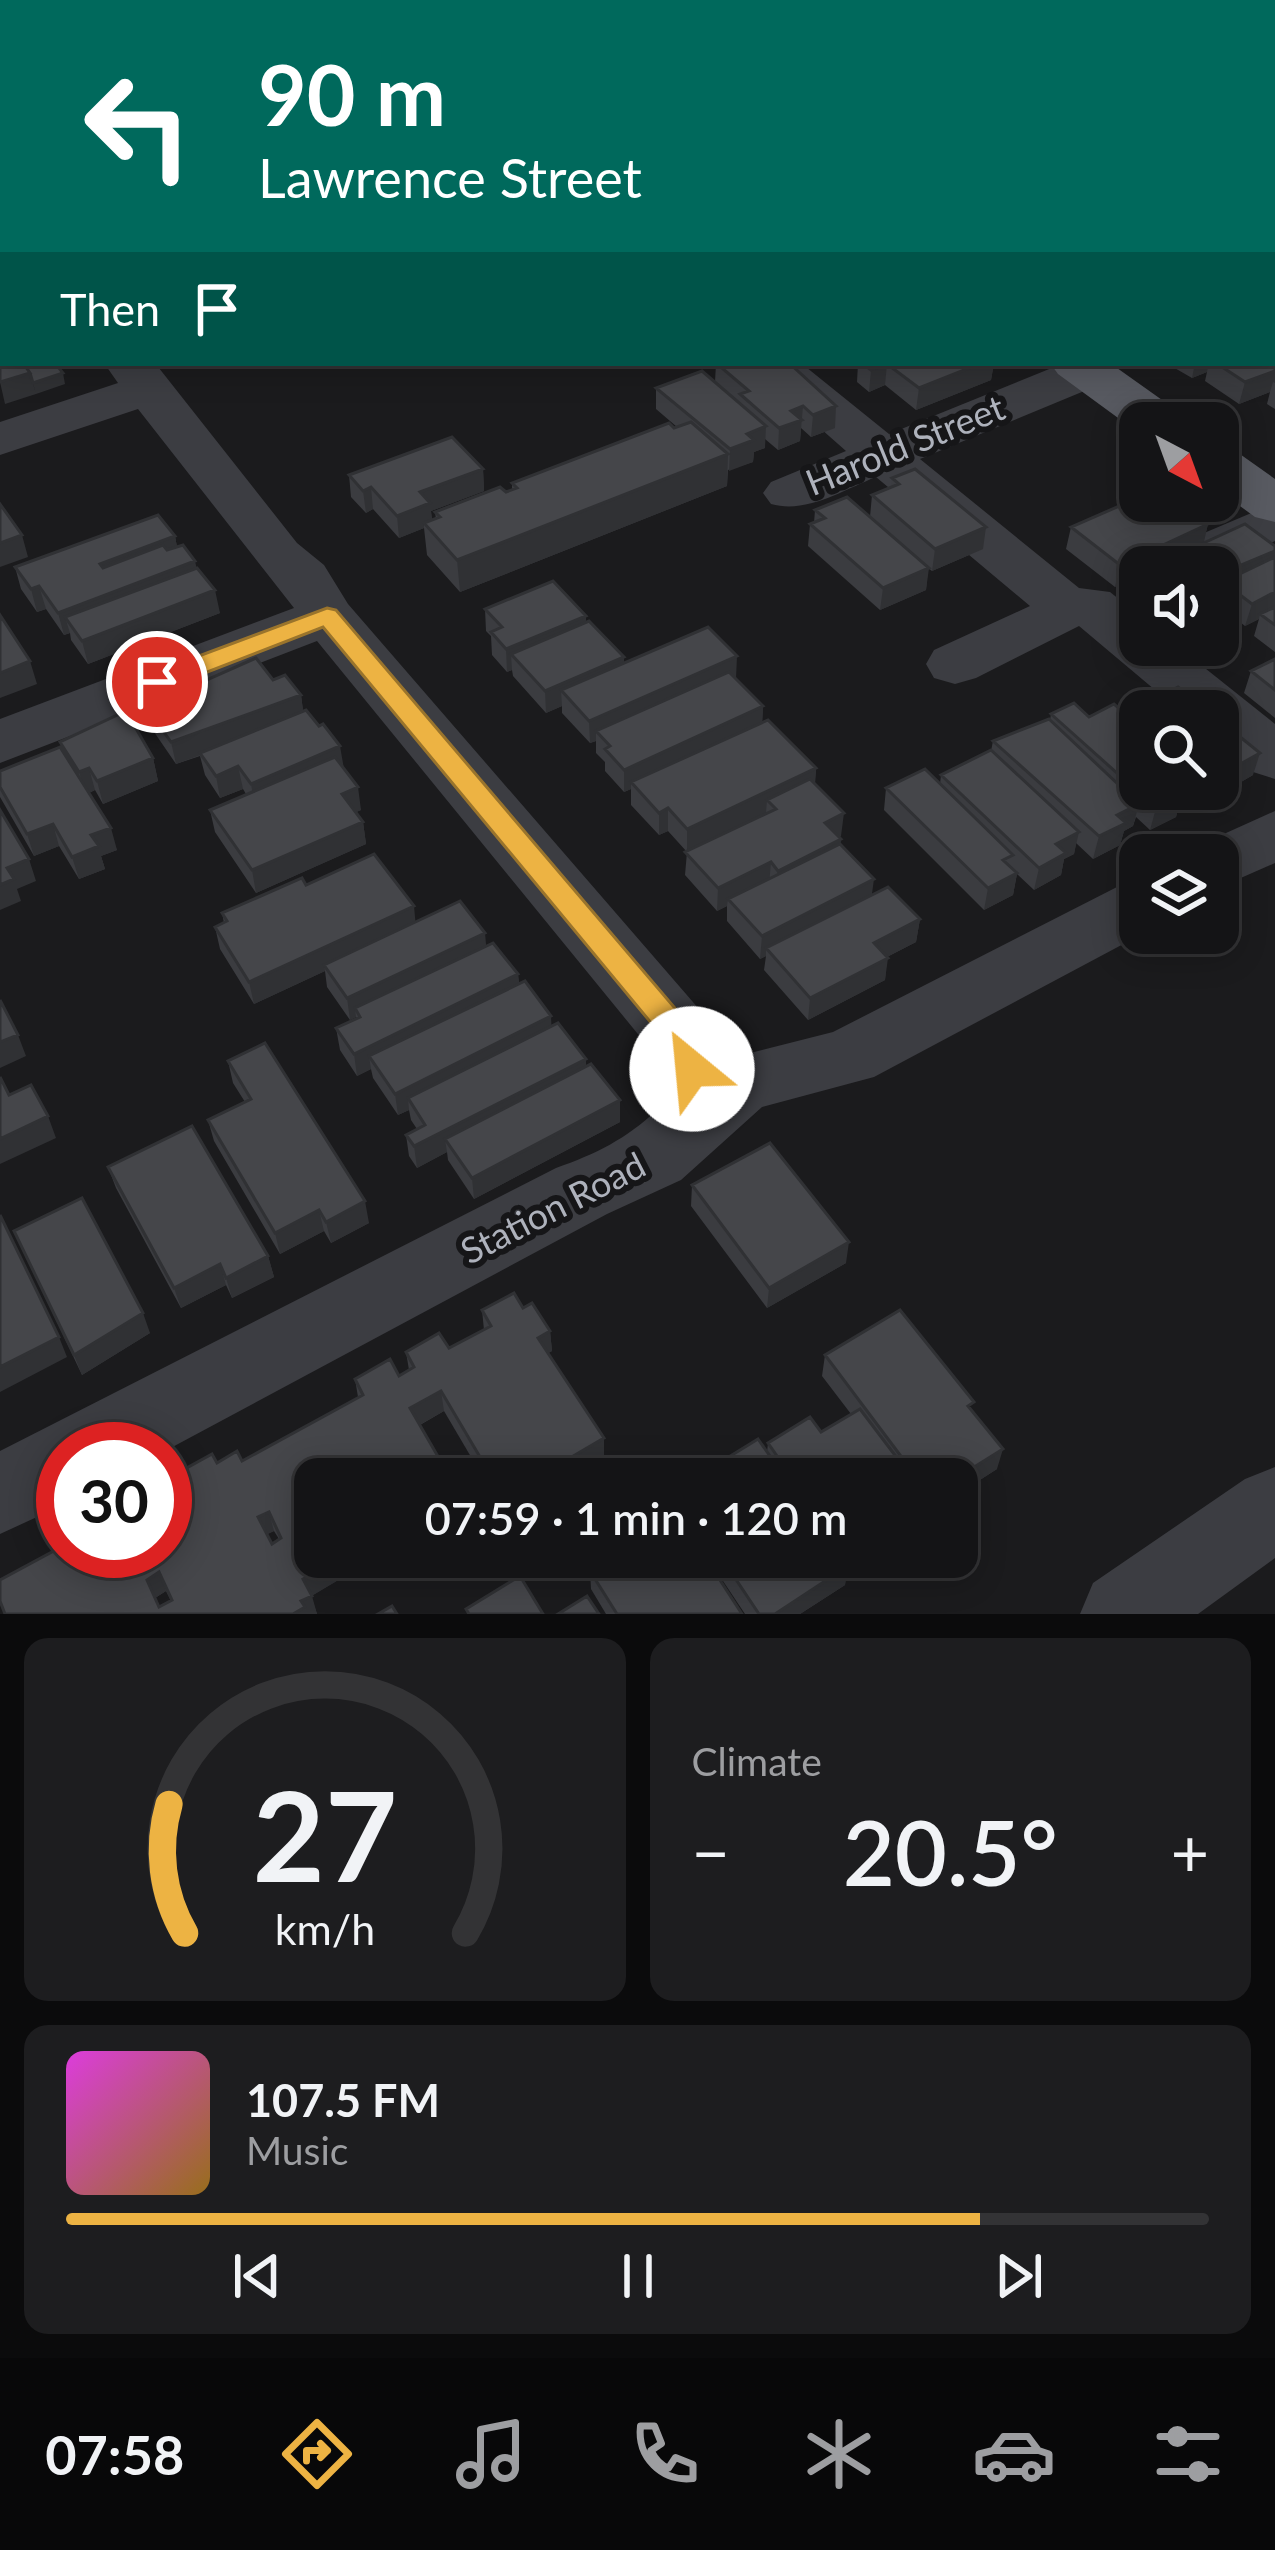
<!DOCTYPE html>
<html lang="en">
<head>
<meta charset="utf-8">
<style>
  body { margin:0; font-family:Lato,sans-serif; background:#1d1d1f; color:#f1f3f6; height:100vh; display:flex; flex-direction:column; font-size:45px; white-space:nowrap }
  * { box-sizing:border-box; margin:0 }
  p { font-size:39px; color:#9d9ea1 }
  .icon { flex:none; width:66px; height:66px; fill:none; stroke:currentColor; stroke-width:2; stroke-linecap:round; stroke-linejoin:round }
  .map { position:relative; height:1614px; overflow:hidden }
  .panel { display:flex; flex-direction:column; gap:24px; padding:24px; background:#0b0b0c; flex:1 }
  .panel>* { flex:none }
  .guide { position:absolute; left:0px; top:0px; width:1275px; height:366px; box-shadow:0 6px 30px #0003,0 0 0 3px #333335; background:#00695c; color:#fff; overflow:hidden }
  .needle { width:78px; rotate:139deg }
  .controls { position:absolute; left:1119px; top:402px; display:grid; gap:24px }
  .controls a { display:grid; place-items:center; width:120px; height:120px; border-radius:24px; background:#141416; box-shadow:0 6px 30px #0003,0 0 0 3px #333335; font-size:60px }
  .speed { position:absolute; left:36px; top:1422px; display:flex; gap:24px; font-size:60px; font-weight:700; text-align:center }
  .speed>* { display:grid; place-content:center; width:156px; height:156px; border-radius:50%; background:#141416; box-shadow:0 6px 30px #0003,0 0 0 3px #333335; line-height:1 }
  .speed .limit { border:18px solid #d22; background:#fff; color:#111 }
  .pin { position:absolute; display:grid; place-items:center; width:102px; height:102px; color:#fff; margin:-51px; border:6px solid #fff; border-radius:50%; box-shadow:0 3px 12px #0007 }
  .me { position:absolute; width:132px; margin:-66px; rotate:332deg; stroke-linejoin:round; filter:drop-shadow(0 0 9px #0008) }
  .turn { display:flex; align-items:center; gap:42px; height:252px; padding:0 60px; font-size:54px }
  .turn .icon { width:156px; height:156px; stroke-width:2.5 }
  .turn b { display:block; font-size:84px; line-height:102px }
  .then { display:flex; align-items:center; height:114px; padding:0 60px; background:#0003; gap:24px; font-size:45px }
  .big { font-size:90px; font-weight:600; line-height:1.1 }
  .panel .tile { flex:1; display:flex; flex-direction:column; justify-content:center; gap:18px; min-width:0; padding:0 42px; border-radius:24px; background:#1d1d1f }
  .panel .dial { align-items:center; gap:0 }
  .dial svg { height:312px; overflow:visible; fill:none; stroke:#333335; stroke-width:7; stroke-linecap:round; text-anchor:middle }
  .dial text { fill:#f1f3f6; stroke:none }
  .song { display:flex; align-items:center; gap:36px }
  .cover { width:144px; height:144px; border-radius:18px; background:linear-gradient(135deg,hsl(300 70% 55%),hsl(40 70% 35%)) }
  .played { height:12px; border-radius:6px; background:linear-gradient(90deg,#edb343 80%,#333335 80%) }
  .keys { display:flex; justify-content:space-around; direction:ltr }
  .heat { display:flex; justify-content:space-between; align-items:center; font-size:66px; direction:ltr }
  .panel .tiles { flex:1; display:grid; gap:24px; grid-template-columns:1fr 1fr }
  .tile:last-child { grid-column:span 2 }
  .trip { position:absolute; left:294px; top:1458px; width:684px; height:120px; border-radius:24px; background:#141416; box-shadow:0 6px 30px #0003,0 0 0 3px #333335; font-weight:600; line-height:120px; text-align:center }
  .tabs { display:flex; height:192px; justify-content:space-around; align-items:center; background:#080809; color:#9d9ea1 }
  .tabs .icon { width:84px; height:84px }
  .tabs .current { color:#edb343 }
  .tabs b { font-size:54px; color:#f1f3f6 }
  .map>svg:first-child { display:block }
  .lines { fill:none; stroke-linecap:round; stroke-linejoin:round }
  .minor { fill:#3c3d42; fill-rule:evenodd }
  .major { fill:#585a61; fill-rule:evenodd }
  .wall { fill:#3b3c40; fill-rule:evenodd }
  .shaded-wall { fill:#303134 }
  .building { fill:#45464a; stroke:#303134; stroke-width:3; fill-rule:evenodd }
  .route { fill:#edb343; stroke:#9a742c; stroke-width:3 }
  .labels { text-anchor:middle; stroke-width:12; stroke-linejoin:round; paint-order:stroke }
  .street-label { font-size:36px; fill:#aeb2bc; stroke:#161618 }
</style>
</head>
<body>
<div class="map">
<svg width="1275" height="1614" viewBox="0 0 1275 1614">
  <rect width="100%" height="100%" fill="#1b1b1d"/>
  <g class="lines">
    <path class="minor" d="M319,0H359L361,3H321Z
      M766,0H807L809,3H768Z
      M973,0H1014L1016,3H975Z
      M1272,29L1275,30V55L1272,54Z
      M1272,148L1275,149V176L1272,175Z
      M0,195H3V225H0Z
      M1272,296H1275V326H1272Z
      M104,363H155L297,543L324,565L348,604L699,1009L723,1060L833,1032L1117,887L1140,880V933H1144L874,1077L762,1107L681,1180L607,1214L165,1451L63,1449V1505L0,1534V1451L556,1168C596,1154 626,1139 657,1110L656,1069L646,1044L317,641L0,763V719L294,608L138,409L0,455V422L118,383Z
      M746,363H801L889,434L1064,363H1107L1113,371L1106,382L920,459L1079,588L1110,592L1140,616V645H1176L1275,724V779L1253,772L1218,743V711H1180L1079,626L976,678L955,684L934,678L926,664L934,650L1030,606L876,477C843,490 807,514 771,504L763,493L771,482L846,451Z
      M1275,503V541L1218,567H1144L1152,555Z
      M1275,811V863L1218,888V855H1191L1195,847Z
      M1275,1467V1558L1198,1614H1080L1093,1583L1245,1479Z"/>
    <path class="major" d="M551,0H593L595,3H553Z
      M1050,363H1110L1179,412L1187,423H1140V434L1058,374Z
      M1218,448L1237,452L1275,479V522L1255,517L1218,490Z"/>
  </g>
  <path class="wall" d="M650,0H759V3H656L657,1Z
    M847,0H961L971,3H852Z
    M1049,0H1218L1217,3H1054Z
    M1256,0H1275V23L1272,22V3H1255Z
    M1272,46L1275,48V123L1272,121Z
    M1275,320V409L1267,404L1270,392L1239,404L1205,381L1207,372L1192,378L1166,363H1272Z
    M716,363H789L835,428L811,437L801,428L800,441L778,450L765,439V448L754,452L753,462L728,470L727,486L460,592L427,555L424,528L399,538L373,509L366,513L351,497L349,475L483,469L484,491L431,511L432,520L436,519L435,512L506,492L512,490V483L677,427L656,409V388L715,382Z
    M858,363H994L991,380L916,410L885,385L869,392L857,382Z
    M892,478L983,549L932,571L928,568L926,590L880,610L808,546L810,524L814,523L815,510L870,517L872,495L891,487Z
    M1208,524L1203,543L1275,546V652L1254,636L1259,619L1245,626L1218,605V567H1178L1181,556L1157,567H1140V575L1115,587L1066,549L1071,527Z
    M175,536L177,547L197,568L220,613L88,664L71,640L70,633L64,635L46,609L37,612L21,589L15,567Z
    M485,609L586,623L624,663L736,679L763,706L762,723L816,768L815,784L841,836L839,837L841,839L840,844L872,895L920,919L916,942L887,957L885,980L808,1020L764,970L766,956L760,959L727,921V906L717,911L685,875L687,852L668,831L659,835L631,805V789L624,792L605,771V762L596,753V741L590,743L562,713V706L546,713L513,676L512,670L507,672L492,655L491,636L486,631Z
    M1275,659V718L1244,693L1251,671Z
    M301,695L303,711L344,768L361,810L356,812L363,822L366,844L256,893L215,832L210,810L246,794L243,789L220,798L205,775L200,756L176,764L152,729L146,707Z
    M1133,710L1140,711V789L1189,797L1180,802L1176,817L1150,830L1136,817L1133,826L1124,831L1120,845L1093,859L1076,843L1074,854L1064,859L1061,875L1034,890L1017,874L1013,895L984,910L884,810L886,788L940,784L941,775L991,751L993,741L1050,720L1051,714L1131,718Z
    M1218,719L1253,775L1229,789L1221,782Z
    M60,742L153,758L158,781L103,804L95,790L89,793L117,850L101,856L105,869L79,879L59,846L34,856L0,797V771L62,750Z
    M306,885L486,946L518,974L519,984L551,1016V1026L586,1059V1066L620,1122L474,1199L448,1160L447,1152L417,1168L409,1156L406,1135L417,1129L411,1120L409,1110L398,1115L373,1078L371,1069L357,1076L340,1050L336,1028L357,1019L356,1017L350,1020L327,987L325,971L254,1004L220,949L215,927L224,923L222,913Z
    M228,1061L369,1223L331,1243L324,1231L280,1254L214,1141L208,1120L245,1102L233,1083Z
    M108,1167L268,1256L274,1277L232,1298L226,1285L181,1308L116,1188Z
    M692,1185L846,1263L767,1308L691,1206Z
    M14,1231L150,1333L82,1375Z
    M523,1308L550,1331L552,1351L548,1353L604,1438V1457L568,1479H484L444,1411L420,1425L315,1557H377L311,1596L317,1614L0,1601L217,1463L242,1461L358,1397L355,1379L399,1376L409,1370L406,1352L449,1348L484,1330L482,1310ZM274,1531L279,1539L272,1544L267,1534ZM166,1591L171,1601L159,1607L155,1598Z
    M825,1355L971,1411L997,1469L958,1494L957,1479L945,1478L693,1479L767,1452L768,1443L821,1432L851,1414L822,1376Z
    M707,1557H886L849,1581L846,1576L845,1585L800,1614H745Z
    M895,1557H919L903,1568Z
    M590,1571L742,1614H606L591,1589Z"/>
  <path class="shaded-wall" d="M745,0H759V3H734Z
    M874,0H899L898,3H873Z
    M1275,235V254L1272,255V236Z
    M982,363H994L991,380L916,410L919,388Z
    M1195,363H1209L1207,372L1192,378Z
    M887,364L885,385L869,392L871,370Z
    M1275,371V383L1273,382L1270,392L1239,404L1245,382Z
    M30,373L36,394L5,404L0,382Z
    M63,373L65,384L36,394L33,383Z
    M803,406L800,441L778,450L779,428L791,411Z
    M836,406L835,428L811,437L813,415Z
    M766,426L765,448L754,452L753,462L729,471L730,449L747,434Z
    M728,454L727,486L460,592L457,560Z
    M483,469L484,491L431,511L432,525L424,523V528L399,538L397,516L420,492Z
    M371,487L373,509L366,513L363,491Z
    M1208,524L1203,546L1182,553L1181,556L1157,567H1140V575L1115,587L1120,565Z
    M986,527L983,549L932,571L935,549Z
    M22,535L28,557L0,567V543Z
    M175,536L179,558L106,586L100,564Z
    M1275,551V566L1223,582L1218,597V578L1241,565Z
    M195,561L200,583L65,617L70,633L64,635L58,613Z
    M929,568L926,590L880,610L883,588Z
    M39,586L46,609L37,612L31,589Z
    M215,590L220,613L88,664L82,641Z
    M1275,592V611L1260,614L1259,619L1245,626L1252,604Z
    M586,616V639L511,654L512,670L507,672L506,649Z
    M737,656L736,679L596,731V741L590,743L589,721Z
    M624,657V680L561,690L562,706L546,713L545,691Z
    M30,661L37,684L0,698V673Z
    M301,695L304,717L176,764L171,742Z
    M763,706L762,729L631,782V789L624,792V770Z
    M340,746L344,769L255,807L251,784Z
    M1260,753L1253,775L1229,789L1235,767Z
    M153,758L158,781L103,804L97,781Z
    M1227,760L1221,782L1218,784V765Z
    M238,766L243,789L220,798L216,776Z
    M89,768L95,790L86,794L79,772Z
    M816,768L814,790L767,800L766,813L687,852V829Z
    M358,787L361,810L346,817L342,794Z
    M1172,789H1192L1189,797L1180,802L1176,817L1150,830L1156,808Z
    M1139,804L1133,826L1124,831L1120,845L1093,859L1099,836L1117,815Z
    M668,808V831L659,835V813Z
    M844,813L841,836L823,845L825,823Z
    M363,822L366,844L256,893L252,870Z
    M53,824L59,846L34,856L27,834Z
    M111,828L117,850L101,856L105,869L79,879L72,857L91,835Z
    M1079,832L1074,854L1064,859L1061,875L1034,890L1039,868L1056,844Z
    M841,839L838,862L776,893L778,871Z
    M29,859L36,881L17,889L21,901L0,910V885L7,868Z
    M771,862L769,885L728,899L727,906L717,911L718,888Z
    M1017,873L1013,895L984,910L988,888Z
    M874,879L871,901L766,948V956L760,959L762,936Z
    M414,906L416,928L324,965L325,971L254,1004L249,982Z
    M920,919L916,942L871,965L874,943Z
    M485,933L487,955L355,1008L356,1017L350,1020L347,998Z
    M888,958L885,980L808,1020L810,998Z
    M518,974L520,996L369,1056L371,1069L357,1076L354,1054Z
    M551,1016L552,1038L408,1098L409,1110L398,1115L395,1094Z
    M18,1035L26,1056L0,1068V1042Z
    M586,1059V1081L445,1139L447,1152L417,1168L414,1146Z
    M620,1100V1122L474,1199L472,1178Z
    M48,1116L56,1138L0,1164V1139Z
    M365,1201L369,1223L331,1243L326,1222Z
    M319,1210L324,1231L280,1254L275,1233Z
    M849,1242L846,1263L767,1308L769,1288Z
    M268,1256L274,1277L232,1298L226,1278Z
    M220,1264L226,1285L181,1308L174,1288Z
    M143,1313L150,1333L82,1375L74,1355Z
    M550,1331L552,1351L540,1358L538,1338Z
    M59,1337L67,1357L0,1392V1367Z
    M441,1391L444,1411L414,1428L410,1408Z
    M604,1438V1457L568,1479H534Z
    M1003,1449L997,1469L958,1494L963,1474Z
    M950,1459L944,1479H919Z
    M269,1512L274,1531L264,1536L258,1517Z
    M341,1557H377L310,1597L312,1596L317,1614H293L301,1601L303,1579Z
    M421,1557H435L422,1565Z
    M861,1557H886L849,1581L853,1562Z
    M906,1557H919L903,1568Z
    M848,1566L845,1585L800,1614H775Z
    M159,1572L166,1591L155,1598L147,1580Z"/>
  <path class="building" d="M679,0H745L734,3H674L681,1Z
    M913,0H953L943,3H918Z
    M1095,0H1133L1123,3H1100Z
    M1143,0H1211L1201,3H1134Z
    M1272,46L1275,48V75L1272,76Z
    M1275,80V100L1272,98V81Z
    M1272,181L1275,182V199L1272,200Z
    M1275,203V235L1272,236V204Z
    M1275,332V371L1245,382L1216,363H1272V334Z
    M0,333L3,337V363H23L30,373L0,382Z
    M23,363H55L63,373L33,383L30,373Z
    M716,363H789L836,406L813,415L803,406L791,411L802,420L779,428L740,394L749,391Z
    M862,363H982L919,388L887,364L871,370Z
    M702,371L766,426L747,434L754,440L730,449L656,388Z
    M691,422L728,454L457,560L424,523L440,517L435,512L500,487L506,492L517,488L512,483L669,423L674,428Z
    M452,437L483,469L420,492L430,503L397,516L371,487L363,491L349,475Z
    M915,469L986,527L935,549L872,495L899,484L892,478Z
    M847,497L929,568L883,588L810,524L825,518L815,510Z
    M1140,497V501H1181L1208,524L1120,565L1071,527Z
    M0,504L22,535L0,543Z
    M158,515L175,536L100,564L103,568L163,545L167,550L183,545L195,561L58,613L39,586L31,589L15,567Z
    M1245,524L1275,546V551L1241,565L1218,578V567H1200L1182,553Z
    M1275,557V592L1252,604L1223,582Z
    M197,568L215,590L82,641L65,617Z
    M553,581L586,616L506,649L491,632L502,627L485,609Z
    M1275,607V625L1260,614Z
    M0,615L30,661L0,673Z
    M589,621L624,657L545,691L511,654Z
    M708,627L737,656L589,721L561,690Z
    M256,658L273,680L285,675L301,695L171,742L146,707Z
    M1275,659V690L1251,671Z
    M729,672L763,706L624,770L605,749L610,746L596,731Z
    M1178,687L1208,711H1140V716L1133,710Z
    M1074,703L1089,717L1114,704L1140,726V789H1176L1182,794L1156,808L1051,714Z
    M306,710L319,726L323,724L340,746L251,784L238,766L216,776L200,753Z
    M126,711L153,758L97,781L89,768L79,772L60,742Z
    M1049,719L1139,804L1117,815L1126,823L1099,836L993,741Z
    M1218,719L1260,753L1235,767L1227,760L1218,765Z
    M768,720L816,768L687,829L668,808L659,813L631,782Z
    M60,747L111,828L91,835L99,846L72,857L53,824L27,834L0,787V771Z
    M991,750L1079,832L1056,844L1066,853L1039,868L941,775Z
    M335,757L358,787L342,794L363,822L252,870L210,810Z
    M925,769L1013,855L1003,860L1017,873L988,888L886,788Z
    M810,779L844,813L825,823L841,839L778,871L771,862L718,888L685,852L776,809L767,800Z
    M0,810L29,859L7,868L14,879L0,885Z
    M840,844L874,879L762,936L728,899Z
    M374,854L414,906L249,982L215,927L227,921L222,913L302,878L306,885Z
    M888,887L920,919L874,943L888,958L810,998L766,948Z
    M460,901L485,933L347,998L324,965Z
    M493,943L518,974L354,1054L336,1028L360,1017L355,1008Z
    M525,981L551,1016L395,1094L369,1056Z
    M0,1000L18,1035L0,1042Z
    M558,1023L586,1059L414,1146L406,1135L425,1125L408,1098Z
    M265,1043L365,1201L326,1222L319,1210L275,1233L208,1120L251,1099L228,1061Z
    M591,1064L620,1100L472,1178L445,1139Z
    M0,1077L9,1095L31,1085L48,1116L0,1139Z
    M192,1126L268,1256L226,1278L220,1264L174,1288L108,1167Z
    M770,1143L849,1242L769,1288L692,1185Z
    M82,1198L143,1313L74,1355L14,1231Z
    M0,1215L59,1337L0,1367Z
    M514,1293L523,1308L532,1303L550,1331L538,1338L604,1438L534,1479H493L441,1391L410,1408L451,1479H315V1557H341L303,1579L312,1596L301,1601L305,1607L293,1614H5L0,1601V1580L63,1546V1551H165V1480L212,1454L217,1463L237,1451L242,1461L363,1395L355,1379L390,1359L399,1376L414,1367L406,1352L439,1333L449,1348L491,1326L482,1310ZM269,1512L281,1538L272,1544L258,1517ZM159,1572L172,1600L159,1607L147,1580Z
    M900,1310L974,1402L968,1406L1003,1449L963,1474L950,1459L918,1479L825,1355Z
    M860,1409L913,1479H793L768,1443L810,1417L821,1432Z
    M758,1439L786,1479H693Z
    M613,1557H705L742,1614H617L590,1571Z
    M721,1557H842L848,1566L775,1614H759Z
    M520,1576L543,1614H469L466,1609Z
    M587,1596L599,1614H558Z
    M392,1606L397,1614H378Z"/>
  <path class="route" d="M327,608L336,610L685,1020L708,1069L703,1078L692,1081L682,1078L662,1036L323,627L166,688L157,690L144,682L148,675Z"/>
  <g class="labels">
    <g class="street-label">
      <text transform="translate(905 445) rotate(-22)" y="13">Harold Street</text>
      <text transform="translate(553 1208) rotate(-27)" y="13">Station Road</text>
    </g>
  </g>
</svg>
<div class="controls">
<a><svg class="needle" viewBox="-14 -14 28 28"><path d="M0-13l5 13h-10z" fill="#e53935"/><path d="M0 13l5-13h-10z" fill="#9d9ea1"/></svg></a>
<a><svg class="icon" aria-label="sound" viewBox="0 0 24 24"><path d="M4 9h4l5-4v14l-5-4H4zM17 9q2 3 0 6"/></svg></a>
<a><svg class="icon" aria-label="search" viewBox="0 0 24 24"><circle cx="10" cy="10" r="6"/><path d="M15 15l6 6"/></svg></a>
<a><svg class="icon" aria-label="layers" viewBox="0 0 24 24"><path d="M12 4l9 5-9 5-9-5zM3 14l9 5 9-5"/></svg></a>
</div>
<div class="speed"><div class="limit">30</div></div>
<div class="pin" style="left:157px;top:682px;background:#d93025"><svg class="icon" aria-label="arrive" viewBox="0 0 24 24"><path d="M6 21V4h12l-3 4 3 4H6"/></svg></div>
<svg class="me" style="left:692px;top:1069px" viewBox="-20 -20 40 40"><circle r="19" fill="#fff"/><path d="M0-13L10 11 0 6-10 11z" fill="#edb343"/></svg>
<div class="trip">07:59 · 1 min · 120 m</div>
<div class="guide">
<div class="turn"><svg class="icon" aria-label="left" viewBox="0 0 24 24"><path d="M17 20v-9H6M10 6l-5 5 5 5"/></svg><div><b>90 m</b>Lawrence Street</div></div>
<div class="then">Then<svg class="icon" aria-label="arrive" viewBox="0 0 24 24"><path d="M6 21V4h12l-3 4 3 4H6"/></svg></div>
</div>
</div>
<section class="panel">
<div class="tiles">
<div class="tile dial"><svg viewBox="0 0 100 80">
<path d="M14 69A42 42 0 1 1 86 69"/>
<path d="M14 69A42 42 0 0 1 10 36" stroke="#edb343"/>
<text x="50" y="56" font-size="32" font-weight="700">27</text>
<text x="50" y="72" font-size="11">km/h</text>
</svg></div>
<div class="tile"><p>Climate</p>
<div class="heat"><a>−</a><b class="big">20.5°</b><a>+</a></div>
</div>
<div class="tile">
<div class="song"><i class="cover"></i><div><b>107.5 FM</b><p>Music</p></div></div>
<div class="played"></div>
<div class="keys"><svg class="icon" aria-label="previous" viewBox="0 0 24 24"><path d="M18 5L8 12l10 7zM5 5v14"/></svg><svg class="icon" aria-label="pause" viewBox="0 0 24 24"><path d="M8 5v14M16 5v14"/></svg><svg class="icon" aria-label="next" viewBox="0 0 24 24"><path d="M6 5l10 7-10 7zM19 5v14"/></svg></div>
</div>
</div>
</section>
<nav class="tabs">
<b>07:58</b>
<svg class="icon current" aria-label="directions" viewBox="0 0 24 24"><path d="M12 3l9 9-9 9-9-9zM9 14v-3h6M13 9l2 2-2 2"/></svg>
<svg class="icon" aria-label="music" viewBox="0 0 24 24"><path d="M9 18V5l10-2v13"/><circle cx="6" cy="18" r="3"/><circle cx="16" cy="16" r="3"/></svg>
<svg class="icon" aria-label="phone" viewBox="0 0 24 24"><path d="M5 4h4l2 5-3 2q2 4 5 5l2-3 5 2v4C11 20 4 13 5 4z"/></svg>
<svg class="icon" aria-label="climate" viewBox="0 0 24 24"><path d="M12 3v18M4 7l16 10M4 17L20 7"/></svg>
<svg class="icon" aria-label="car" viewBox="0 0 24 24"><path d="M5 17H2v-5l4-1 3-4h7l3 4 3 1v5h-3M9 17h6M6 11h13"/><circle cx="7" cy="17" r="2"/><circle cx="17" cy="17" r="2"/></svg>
<svg class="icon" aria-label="filters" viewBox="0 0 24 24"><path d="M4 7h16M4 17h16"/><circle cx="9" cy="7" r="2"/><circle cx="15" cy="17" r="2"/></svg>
</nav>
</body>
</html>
